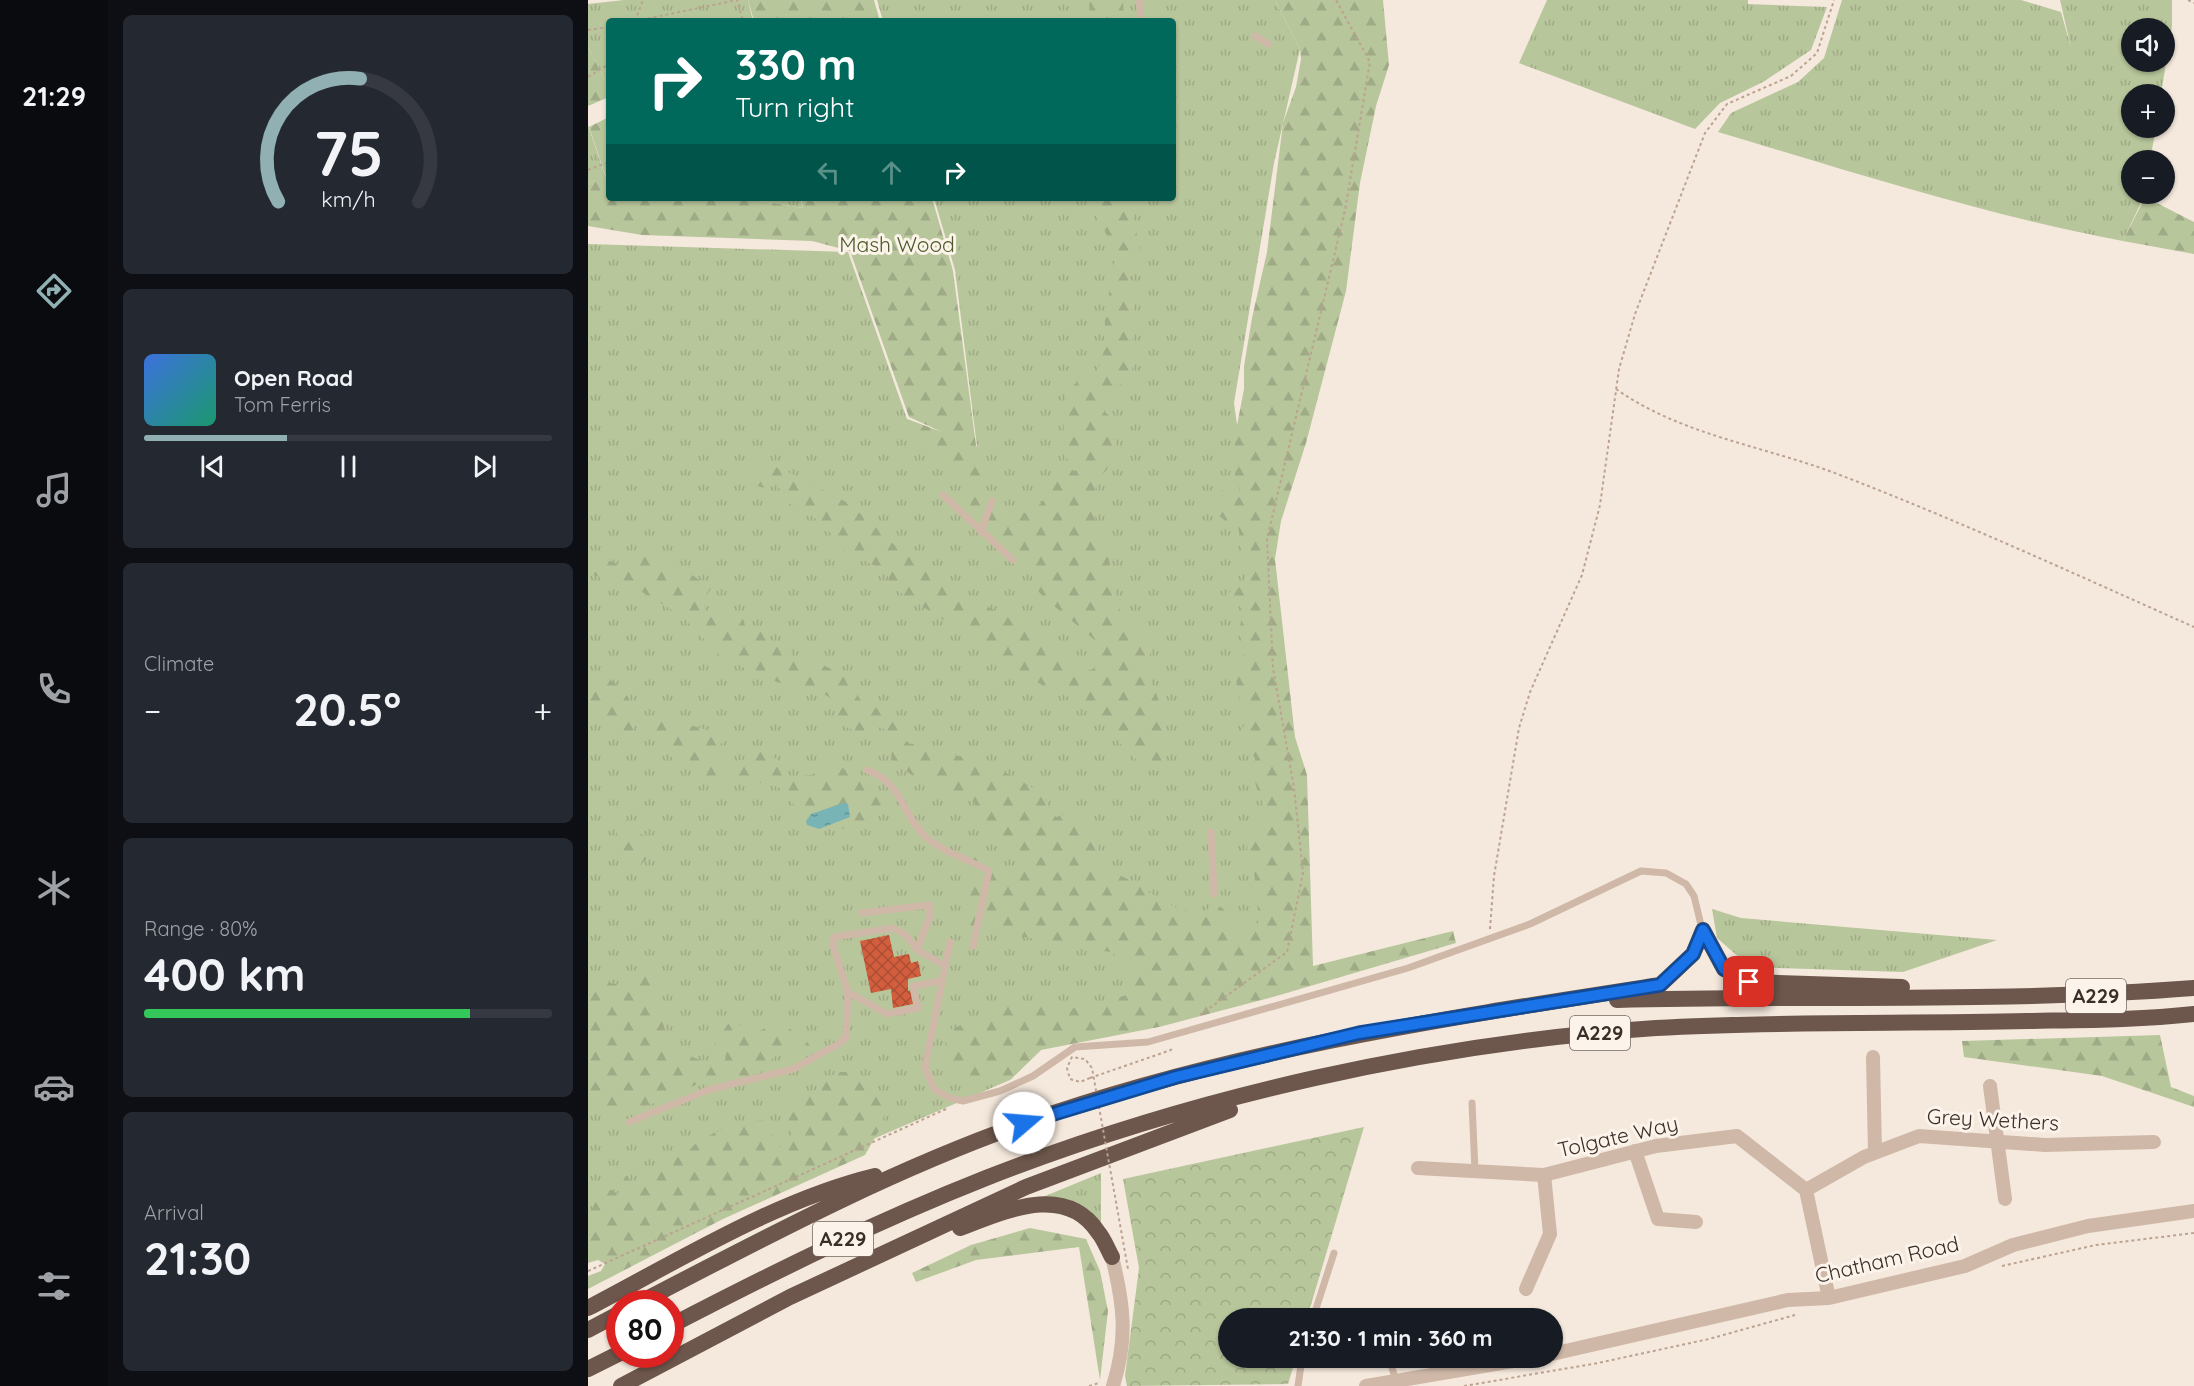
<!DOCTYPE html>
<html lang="en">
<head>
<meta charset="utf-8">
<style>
  body { margin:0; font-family:Quicksand,sans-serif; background:#242831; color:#f1f3f6; height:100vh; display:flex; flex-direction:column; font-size:22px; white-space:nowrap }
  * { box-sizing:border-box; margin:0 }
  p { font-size:20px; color:#9ea1a6 }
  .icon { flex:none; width:33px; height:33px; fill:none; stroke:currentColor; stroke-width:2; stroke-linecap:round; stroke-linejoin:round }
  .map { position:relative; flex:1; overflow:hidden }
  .details { display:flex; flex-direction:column; gap:15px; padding:15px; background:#0d0f14; width:480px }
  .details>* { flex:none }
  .guide { position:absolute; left:18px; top:18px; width:570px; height:183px; border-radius:6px; box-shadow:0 2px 4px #0004; background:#00695c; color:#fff; overflow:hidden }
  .fabs { position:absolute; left:1533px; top:18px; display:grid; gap:12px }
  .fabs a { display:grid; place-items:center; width:54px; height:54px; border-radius:50%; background:#171b24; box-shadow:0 2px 4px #0004; font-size:30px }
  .speed { position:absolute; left:18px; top:1290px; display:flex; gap:12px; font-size:30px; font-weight:700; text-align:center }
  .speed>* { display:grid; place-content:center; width:78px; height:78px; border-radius:50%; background:#171b24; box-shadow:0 2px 4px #0004; line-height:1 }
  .speed .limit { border:9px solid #d22; background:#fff; color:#111 }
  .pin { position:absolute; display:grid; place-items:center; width:51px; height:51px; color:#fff; margin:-26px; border-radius:12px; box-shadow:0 3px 9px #0006 }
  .me { position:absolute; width:66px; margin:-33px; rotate:72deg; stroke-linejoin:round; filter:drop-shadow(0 0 4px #0008) }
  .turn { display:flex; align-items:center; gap:21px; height:126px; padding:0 30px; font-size:27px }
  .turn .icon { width:78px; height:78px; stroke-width:2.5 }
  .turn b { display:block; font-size:42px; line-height:51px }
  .lanes { display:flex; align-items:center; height:57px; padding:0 30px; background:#0003; justify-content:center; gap:30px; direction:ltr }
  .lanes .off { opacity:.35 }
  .big { font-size:45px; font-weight:700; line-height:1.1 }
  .details .widget { flex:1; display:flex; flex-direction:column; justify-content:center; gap:9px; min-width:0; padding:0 21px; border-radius:9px; background:#242831 }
  .details .dial { align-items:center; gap:0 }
  .dial svg { height:156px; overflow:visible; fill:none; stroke:#363941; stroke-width:7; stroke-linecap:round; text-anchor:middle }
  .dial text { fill:#f1f3f6; stroke:none }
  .song { display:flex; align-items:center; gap:18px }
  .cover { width:72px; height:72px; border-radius:9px; background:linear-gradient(135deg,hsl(220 70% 55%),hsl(160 70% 35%)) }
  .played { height:6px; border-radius:3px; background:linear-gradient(90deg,#90b0b3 35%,#363941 35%) }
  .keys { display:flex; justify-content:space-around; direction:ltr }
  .heat { display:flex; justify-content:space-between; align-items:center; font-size:33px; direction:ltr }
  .charge { height:9px; border-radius:4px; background:linear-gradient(90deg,#34c759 80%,#363941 0) }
  .trip { position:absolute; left:630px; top:1308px; width:345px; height:60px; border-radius:30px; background:#171b24; box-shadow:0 2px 4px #0004; font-weight:700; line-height:60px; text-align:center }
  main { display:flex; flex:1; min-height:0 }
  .tabs { display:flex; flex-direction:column; width:108px; justify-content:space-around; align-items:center; background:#090b0e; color:#9ea1a6 }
  .tabs .icon { width:42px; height:42px }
  .tabs .selected { color:#90b0b3 }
  .tabs b { font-size:27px; color:#f1f3f6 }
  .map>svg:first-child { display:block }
  .grass { fill:url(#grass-tufts); fill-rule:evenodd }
  .forest { fill:url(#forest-firs) }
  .park { fill:url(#park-crowns) }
  .water { fill:url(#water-ripples) }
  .building { fill:url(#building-cross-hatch) }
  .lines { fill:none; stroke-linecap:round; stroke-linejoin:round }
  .path { stroke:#bba291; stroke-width:2; stroke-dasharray:3 3; stroke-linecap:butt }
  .service { stroke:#cfb8a7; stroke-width:7 }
  .minor { stroke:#cfb8a7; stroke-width:14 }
  .trunk { stroke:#6d564b; stroke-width:16 }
  .path-bridge { stroke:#bba291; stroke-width:2; stroke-dasharray:3 3; stroke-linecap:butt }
  .route-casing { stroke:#114b97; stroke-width:15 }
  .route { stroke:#1a73e8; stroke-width:10 }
  .labels { text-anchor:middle; stroke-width:6; stroke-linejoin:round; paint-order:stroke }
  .shield { fill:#fcf3ea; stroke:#746962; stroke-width:1.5 }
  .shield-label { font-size:20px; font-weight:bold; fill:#3a2e28 }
  .park-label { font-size:21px; fill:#4a5b29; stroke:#fcf3ea }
  .street-label { font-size:21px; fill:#3a2e28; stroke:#fcf3ea }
</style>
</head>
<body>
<main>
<nav class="tabs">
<b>21:29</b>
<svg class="icon selected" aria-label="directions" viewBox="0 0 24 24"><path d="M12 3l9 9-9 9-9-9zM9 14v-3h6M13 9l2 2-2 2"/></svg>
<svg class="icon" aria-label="music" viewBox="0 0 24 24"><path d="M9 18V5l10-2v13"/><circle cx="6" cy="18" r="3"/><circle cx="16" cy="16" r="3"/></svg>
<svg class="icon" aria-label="phone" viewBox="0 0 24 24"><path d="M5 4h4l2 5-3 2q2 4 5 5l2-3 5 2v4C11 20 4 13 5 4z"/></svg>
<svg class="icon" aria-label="climate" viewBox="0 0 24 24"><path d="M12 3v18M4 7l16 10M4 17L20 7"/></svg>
<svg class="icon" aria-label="car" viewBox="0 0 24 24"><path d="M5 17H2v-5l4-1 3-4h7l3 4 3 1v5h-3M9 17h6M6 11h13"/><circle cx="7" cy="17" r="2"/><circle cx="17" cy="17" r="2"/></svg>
<svg class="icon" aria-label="filters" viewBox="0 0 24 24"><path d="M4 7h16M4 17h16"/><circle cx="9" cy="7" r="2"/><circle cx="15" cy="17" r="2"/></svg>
</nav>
<section class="details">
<div class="widget dial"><svg viewBox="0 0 100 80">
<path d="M14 69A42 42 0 1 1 86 69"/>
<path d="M14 69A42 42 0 0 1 56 6" stroke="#90b0b3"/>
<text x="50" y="56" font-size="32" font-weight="700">75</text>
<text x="50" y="72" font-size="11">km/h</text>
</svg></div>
<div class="widget">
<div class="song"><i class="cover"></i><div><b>Open Road</b><p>Tom Ferris</p></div></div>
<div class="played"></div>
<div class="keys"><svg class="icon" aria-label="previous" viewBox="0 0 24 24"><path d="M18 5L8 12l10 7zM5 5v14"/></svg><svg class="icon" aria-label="pause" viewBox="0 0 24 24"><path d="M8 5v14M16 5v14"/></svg><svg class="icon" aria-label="next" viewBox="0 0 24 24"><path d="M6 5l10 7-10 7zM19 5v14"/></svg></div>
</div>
<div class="widget"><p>Climate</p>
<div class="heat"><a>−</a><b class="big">20.5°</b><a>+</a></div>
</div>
<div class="widget"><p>Range · 80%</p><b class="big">400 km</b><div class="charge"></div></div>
<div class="widget"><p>Arrival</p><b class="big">21:30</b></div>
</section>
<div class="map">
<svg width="1606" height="1386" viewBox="0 0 1606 1386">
  <defs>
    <pattern id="grass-tufts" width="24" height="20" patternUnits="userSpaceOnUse" patternTransform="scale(1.5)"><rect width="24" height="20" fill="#b8c69b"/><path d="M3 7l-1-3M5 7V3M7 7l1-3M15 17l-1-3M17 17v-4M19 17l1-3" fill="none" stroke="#9faa86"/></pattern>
    <pattern id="forest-firs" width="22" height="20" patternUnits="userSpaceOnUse" patternTransform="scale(1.5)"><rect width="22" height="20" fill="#b8c69b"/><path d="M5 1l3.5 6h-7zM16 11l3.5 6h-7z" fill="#9faa86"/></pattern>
    <pattern id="park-crowns" width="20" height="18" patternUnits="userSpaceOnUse" patternTransform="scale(1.5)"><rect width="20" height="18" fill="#b8c69b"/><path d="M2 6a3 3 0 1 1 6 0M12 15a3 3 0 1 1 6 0" fill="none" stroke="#9faa86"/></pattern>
    <pattern id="water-ripples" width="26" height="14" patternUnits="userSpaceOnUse" patternTransform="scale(1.5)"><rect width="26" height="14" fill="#78b4b5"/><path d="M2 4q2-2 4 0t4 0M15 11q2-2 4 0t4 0" fill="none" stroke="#639393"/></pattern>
    <pattern id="building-cross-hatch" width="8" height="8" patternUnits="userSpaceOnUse" patternTransform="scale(1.5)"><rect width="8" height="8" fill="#d25e3e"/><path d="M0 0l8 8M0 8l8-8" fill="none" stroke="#ab4e34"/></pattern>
  </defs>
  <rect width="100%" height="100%" fill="#f5e9dd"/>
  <path class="grass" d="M36,0H160L165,21H21V88L0,47V4Z
    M289,0H687L712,49L686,163L646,403L725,966L464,1039L422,1080L0,1262V244L260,252L319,419L389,447L367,270L346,198H585V21H295Z
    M959,0H1160V4L1239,7L1223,50L1175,82L1132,103L1107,129L931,63Z
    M1254,0H1433L1473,12L1483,48L1472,0H1584V26L1573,94H1544V128H1568L1562,160H1544V194H1557L1535,241C1397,215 1264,172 1130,132L1143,113L1210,82L1236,58ZM1544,28H1576V62H1544Z
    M0,125L18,178L0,183Z
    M157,198H212L215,208Z
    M1124,909L1153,918L1409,940L1315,972L1162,967L1129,938Z
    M513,1173V1223L450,1199Z"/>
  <path class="forest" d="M160,0H286L292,21H166Z
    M501,0H535L536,21H502Z
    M687,0H795L801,65L788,106L772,183L758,291L718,443L693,521L687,559L707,737L719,775L725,966L865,931L868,943L685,997L571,1027L453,1050L422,1080L365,1079L355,1033L428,1001L493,1009L542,994L547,978L540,962L522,952L369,925L375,916L380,862L388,857L423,882L438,861L429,851L391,822L386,800L325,776L303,760L305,739L294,727L271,732L247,723V701L236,694L207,689L169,674L131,655L94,616L56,593L0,573V550L45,572L49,554L64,556L66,561C90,563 105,575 123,589L117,597L116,612H130V617L136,619L147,614L155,619L158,628C178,624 179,644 189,647C194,649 198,650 203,652L205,660L215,662L223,659L257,676L276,705L285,706L314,723L316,739L322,744L343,742L348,749L403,766L430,779L454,794L460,804L456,812L469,817L479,814L513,830L512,843L503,863L509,870C547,871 576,914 612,912C620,912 621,906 628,903L641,914L646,929L658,930L668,927L671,920L665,861L658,856L660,844L679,816L673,813L676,805C667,789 665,776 667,758L651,736L659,719C648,693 642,673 659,649L651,635L655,608L639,601L640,593L650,588L658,577L650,526L641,524L629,514L626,502L633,490L654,496L647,476V436L656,389V366L664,318L679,252L695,123L708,87L713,59L712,49Z
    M0,47L21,88V97L0,106Z
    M21,117V198H157L215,208L213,198H344L365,271L388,445C397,465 391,485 399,505C446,527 454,504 478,468L487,471L494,467L478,458C475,443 474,407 480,393C486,381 500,375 510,370L516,351L517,318L528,251L505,211V198H540L552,248L538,285L545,297L544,376L537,384L524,386L518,399L517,412L525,419C529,448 531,460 508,481C508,490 506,524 509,531C510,535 515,538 517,542C530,589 518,614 566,645L555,669C574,695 584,740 576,772L562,769L545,757L496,704L433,675L370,629L310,591L301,581L299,572L252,548L237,525L212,508L192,500L193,490L188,485L177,488L165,485L160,473L163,464L175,462L196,470L262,504L313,551L386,599L435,626L473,660L492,673L505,669L513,657L514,646L459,600L449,590L440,566L406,541L377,511L380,491C359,470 331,447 319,419L354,432L321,417L262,251L224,241L54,235L0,226V183L18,177L1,127Z
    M1557,197L1606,222V254L1535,241Z
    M0,669C30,681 48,695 46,729L35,740L7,721L0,726Z
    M74,717L119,730L136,741L123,752L127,764L159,759L173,752L189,759L203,777L224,775L233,767V762C261,770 281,773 294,801L289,816L269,831C253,827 234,828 219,819C204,810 204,790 184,785C169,781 152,783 137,781C104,776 75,758 63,726Z
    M38,820L47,825L48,832L65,840L69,849L50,867L39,864L27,827Z
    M50,970H66L74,979L60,995L57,1005L65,1006L78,1013L74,1039C93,1050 115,1069 137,1060L139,1049L126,1044L140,1024L159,1026L169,1032L190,1022L216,1037L224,1049L198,1050L185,1058L173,1072L153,1080L115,1081L77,1100L29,1114L0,1106V985L15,982L40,986L41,978Z
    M1572,1035L1583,1087L1606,1096V1107L1514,1076L1376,1057L1374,1041Z
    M249,1072H259L284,1086L295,1097L298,1105L294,1125L277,1155L135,1219L0,1289V1276L13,1271L17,1264L10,1260L0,1263V1209H4L11,1195L23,1190L30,1194L35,1191L23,1178L26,1172L35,1173L44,1182H57L87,1153L99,1154C107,1136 160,1117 179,1121L189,1145L198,1150C211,1133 198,1123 194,1107C206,1083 214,1095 233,1089L235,1081Z
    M442,1228L498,1239L512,1271L520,1311L512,1380L491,1247L388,1260L328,1282L324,1273L383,1245Z"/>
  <path class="park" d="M776,1127L719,1318H640V1358H708L700,1384L539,1386L537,1376L551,1268L535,1179Z"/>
  <path class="water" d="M255,803L260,804L262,817L231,829L219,825L218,821L223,814Z"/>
  <path class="building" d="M301,935L306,957L321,954L323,963L330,961L333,976L320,979V991L322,990L325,1004L305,1008L303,989L283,993L272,941Z"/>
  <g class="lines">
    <path class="path" d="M1600,0L1606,3
      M47,21L55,0
      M48,21L149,0L155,21
      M0,30L21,27
      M0,77L21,64
      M0,170L21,162
      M1028,389C1095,436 1177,446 1252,475C1372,521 1489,575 1606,627
      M902,929L906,876L931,728L942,692L994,575L1012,505L1031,369L1047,314L1117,133L1139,104L1203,76L1229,53L1246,0
      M612,1015L699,952L715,873L706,788L685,668L679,539L757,210L782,62L748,0
      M502,1078L583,1050L584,1046
      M1414,1266L1508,1245L1606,1233
      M0,1271L358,1109
      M501,1386L511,1383
      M876,1386L1010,1363L1121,1339L1207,1315"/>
    <path class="service" d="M551,0L553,21
      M667,36L680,44
      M355,495L425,560
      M393,532L404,501
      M279,770C316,784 312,813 339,838C356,853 381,859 401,871L385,946
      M623,832L626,894
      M274,913L341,905L342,916L329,950
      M362,942L337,1067L346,1089L362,1098L375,1101L412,1091L445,1076L487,1047L560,1042L820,968L942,924L1053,871L1078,873L1098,884L1106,896L1114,929
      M353,981L325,986L330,1008L299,1014L260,992L245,946L246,937L305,928L318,935L329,950L356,965
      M884,1103L887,1171
      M41,1122L120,1090L205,1069L252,1043L258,1037L260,992
      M725,1318L746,1253
      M801,1358L808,1381
      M710,1386L714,1358"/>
    <path class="minor" d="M1285,1057L1287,1153
      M1402,1086L1417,1199
      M1047,1151L1070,1219L1108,1222
      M830,1168L956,1175L1068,1146L1149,1136L1218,1190L1241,1298
      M1218,1190L1276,1157L1331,1136L1457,1145L1566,1142
      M524,1257C536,1305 540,1338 525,1386
      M938,1289L962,1234L956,1175
      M964,1354L1200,1300L1241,1298L1377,1266L1425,1245L1500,1226L1606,1211
      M778,1386L944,1358"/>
    <path class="trunk" d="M1115,930L1136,969L1161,982L1314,987
      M1029,1000C1221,995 1414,1003 1606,988
      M372,1228C415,1212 477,1182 510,1232C516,1239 519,1248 524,1257
      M49,1304C176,1238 303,1170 437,1123C643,1050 858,1018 1072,985L1105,954L1115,930
      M0,1308C90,1261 188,1200 287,1176
      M82,1326C186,1272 289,1221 398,1178C607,1096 844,1043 1068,1028C1192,1021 1316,1024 1440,1021C1495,1020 1551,1020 1606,1014
      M0,1330L32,1313
      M0,1369L32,1353
      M33,1386L202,1297L438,1187L642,1110"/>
    <path class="path-bridge" d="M502,1078L492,1082L482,1079L479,1068L484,1057L497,1059L504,1068L540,1269"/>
  </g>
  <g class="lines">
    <g class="route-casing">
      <path id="route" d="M436,1123L588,1077L771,1033L1072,985L1105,954L1115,930L1136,969L1161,982"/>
    </g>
    <use href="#route" class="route"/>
  </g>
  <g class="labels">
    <g class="shield">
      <rect x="1478" y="979" width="60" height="34" rx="4.5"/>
      <rect x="982" y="1016" width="60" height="34" rx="4.5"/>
      <rect x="225" y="1222" width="60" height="34" rx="4.5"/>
    </g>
    <g class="shield-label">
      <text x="1508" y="1003">A229</text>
      <text x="1012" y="1040">A229</text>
      <text x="255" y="1246">A229</text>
    </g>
    <g class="park-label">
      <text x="309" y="252">Mash Wood</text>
    </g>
    <g class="street-label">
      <text transform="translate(1405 1120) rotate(3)" y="7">Grey Wethers</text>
      <text transform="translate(1030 1137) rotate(-13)" y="7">Tolgate Way</text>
      <text transform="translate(1299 1260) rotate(-13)" y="7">Chatham Road</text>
    </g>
  </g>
</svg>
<div class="fabs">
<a><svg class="icon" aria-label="sound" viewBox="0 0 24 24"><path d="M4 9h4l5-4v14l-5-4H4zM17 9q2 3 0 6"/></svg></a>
<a>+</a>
<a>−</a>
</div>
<div class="speed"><div class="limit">80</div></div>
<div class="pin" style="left:1161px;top:982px;background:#d93025"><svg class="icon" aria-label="arrive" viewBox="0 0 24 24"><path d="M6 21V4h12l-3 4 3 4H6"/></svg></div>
<svg class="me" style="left:436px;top:1123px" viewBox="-20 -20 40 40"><circle r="19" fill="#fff"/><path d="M0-13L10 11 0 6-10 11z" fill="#1a73e8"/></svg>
<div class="trip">21:30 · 1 min · 360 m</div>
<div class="guide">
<div class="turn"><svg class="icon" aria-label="right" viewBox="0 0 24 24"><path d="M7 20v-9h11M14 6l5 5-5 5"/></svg><div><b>330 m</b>Turn right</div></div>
<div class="lanes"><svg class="icon off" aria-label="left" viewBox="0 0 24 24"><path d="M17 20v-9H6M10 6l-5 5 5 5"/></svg><svg class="icon off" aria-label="ahead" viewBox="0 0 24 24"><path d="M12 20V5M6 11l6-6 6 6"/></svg><svg class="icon" aria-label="right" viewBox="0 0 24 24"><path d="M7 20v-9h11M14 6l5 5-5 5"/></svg></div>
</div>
</div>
</main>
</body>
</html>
